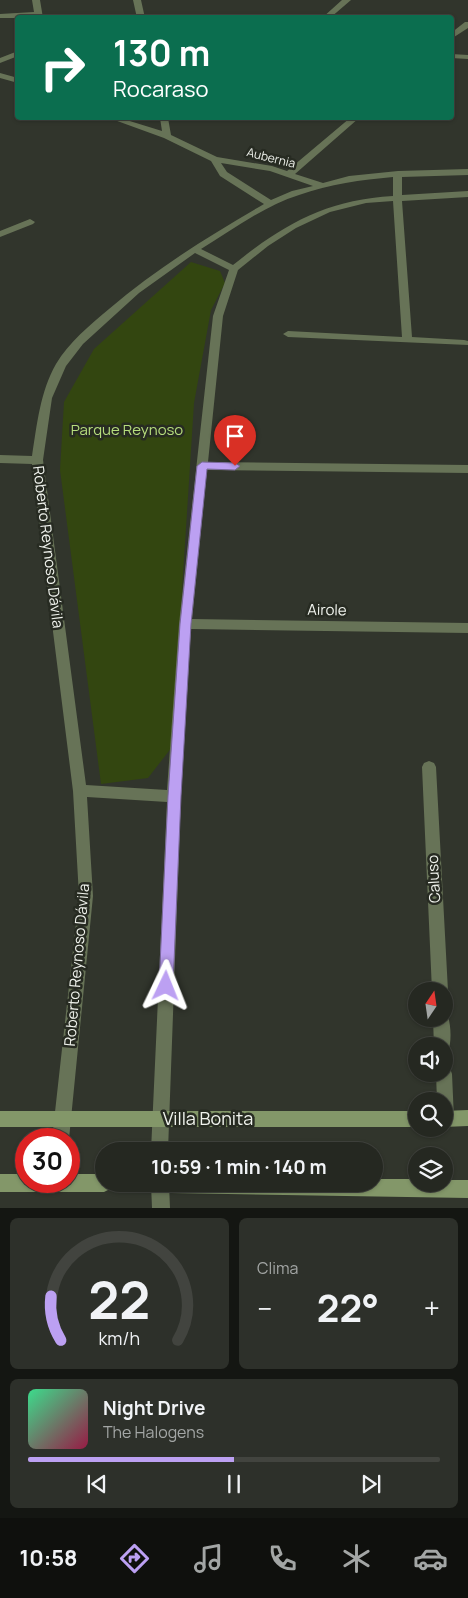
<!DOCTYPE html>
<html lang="es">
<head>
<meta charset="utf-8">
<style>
  body { margin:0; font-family:Manrope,sans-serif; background:#2d302a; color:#f1f3f6; height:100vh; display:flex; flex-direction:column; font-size:19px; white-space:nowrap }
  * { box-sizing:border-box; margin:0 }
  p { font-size:16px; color:#a3a6a5 }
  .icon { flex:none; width:28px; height:28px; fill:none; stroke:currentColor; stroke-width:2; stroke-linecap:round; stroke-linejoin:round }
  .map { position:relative; height:1208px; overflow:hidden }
  .sheet { display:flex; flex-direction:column; gap:10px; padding:10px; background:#141612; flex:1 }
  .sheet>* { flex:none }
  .hud { position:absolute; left:15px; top:15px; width:439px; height:105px; border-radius:5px; box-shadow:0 1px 4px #0004,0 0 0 1px #42443f; background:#0b6e4f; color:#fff; overflow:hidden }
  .needle { width:32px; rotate:13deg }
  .buttons { position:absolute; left:408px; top:982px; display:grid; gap:10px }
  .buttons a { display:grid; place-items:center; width:45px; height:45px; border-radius:50%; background:#252821; box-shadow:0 1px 4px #0004,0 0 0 1px #42443f; font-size:25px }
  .speed { position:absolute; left:15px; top:1128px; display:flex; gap:10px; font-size:25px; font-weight:700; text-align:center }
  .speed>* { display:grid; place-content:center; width:65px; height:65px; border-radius:50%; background:#252821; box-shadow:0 1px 4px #0004,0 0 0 1px #42443f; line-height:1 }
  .speed .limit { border:8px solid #d22; background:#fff; color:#111 }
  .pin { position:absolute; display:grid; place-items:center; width:42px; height:42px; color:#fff; margin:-51px -21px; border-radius:50% 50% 50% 0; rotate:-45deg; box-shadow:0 0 5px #0007 }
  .pin .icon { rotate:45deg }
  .me { position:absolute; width:55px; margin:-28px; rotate:2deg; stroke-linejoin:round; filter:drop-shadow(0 0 4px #0008) }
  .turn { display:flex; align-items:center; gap:18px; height:105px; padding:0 15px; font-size:22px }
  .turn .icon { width:65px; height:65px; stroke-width:2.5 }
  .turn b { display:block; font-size:35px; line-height:42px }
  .big { font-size:38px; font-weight:700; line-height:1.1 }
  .sheet .card { flex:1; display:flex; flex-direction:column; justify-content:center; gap:8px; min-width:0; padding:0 18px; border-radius:8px; background:#2d302a }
  .sheet .dial { align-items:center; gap:0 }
  .dial svg { height:130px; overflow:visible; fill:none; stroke:#42443f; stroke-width:7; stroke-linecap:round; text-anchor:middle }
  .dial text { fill:#f1f3f6; stroke:none }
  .song { display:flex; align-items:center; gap:15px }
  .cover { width:60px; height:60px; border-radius:8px; background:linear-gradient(135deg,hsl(150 70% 55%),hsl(340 70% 35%)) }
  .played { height:5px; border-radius:2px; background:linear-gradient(90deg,#bca0f2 50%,#42443f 50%) }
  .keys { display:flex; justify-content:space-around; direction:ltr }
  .heat { display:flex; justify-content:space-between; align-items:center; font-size:28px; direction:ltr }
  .sheet .tiles { flex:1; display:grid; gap:10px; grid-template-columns:1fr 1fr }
  .card:last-child { grid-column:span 2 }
  .trip { position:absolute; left:95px; top:1142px; width:288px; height:50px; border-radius:25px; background:#252821; box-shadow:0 1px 4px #0004,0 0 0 1px #42443f; font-weight:700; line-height:50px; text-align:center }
  .tabs { display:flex; height:80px; justify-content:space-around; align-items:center; background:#0f100d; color:#a3a6a5 }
  .tabs .icon { width:35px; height:35px }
  .tabs .on { color:#bca0f2 }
  .tabs b { font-size:22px; color:#f1f3f6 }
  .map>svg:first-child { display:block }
  .green { fill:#334610 }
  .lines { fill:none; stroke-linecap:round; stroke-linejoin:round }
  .street { fill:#677357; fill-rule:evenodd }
  .secondary { fill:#839769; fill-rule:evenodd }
  .route { fill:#bca0f2; stroke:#7a689d }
  .labels { text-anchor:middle; stroke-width:5; stroke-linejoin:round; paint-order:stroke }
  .far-street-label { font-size:12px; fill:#f0f3ed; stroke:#272b22 }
  .park-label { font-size:15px; fill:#b6dd7d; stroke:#272b22 }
  .street-label { font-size:15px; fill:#f0f3ed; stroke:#272b22 }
  .near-street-label { font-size:18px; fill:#f0f3ed; stroke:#272b22 }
</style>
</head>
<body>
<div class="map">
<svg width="468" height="1208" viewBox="0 0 468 1208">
  <rect width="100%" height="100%" fill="#31352c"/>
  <path class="green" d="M191,262L220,271L225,283L211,310L194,403L172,747L148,778L101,784L60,470L64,402L94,349Z"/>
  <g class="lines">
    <path class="street" d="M32,0H40L43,18H0V14L34,12Z
      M133,0H141L145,18H137Z
      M342,0H351L330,18H322Z
      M465,22H468V28L451,39V33Z
      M18,51V56L0,63V58Z
      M451,54L468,55V59L451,58Z
      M0,73L18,78V83L0,78Z
      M109,118H120L162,131L160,118H168L171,135L217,157L272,166L287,171L350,118H359L295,174L323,183L349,176L398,171L468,169V175L402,177V195L468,191V197L402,201L412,337L464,340L468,341V345L288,337L283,334L288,331L402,337L393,201L366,203L330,212L296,228L268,246L238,270L223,316L208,462L468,465V473L207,470L192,619L468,623V633L191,629L181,796L168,1151H151L167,802L87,797L93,896L69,1139H52L79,896L73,791L32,464L0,463V455L32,456C37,425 40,392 56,364C69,342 90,325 109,309C157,268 209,236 264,204L220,176L211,161L164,138ZM221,163L270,171L313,186L292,191L271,200L227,172ZM393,177V196C326,200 284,224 233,265L201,249C232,230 264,206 299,195C330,184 361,180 393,177ZM195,253L229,270L213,316L179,624L167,790L86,785L43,460L52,398L66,366L83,344L139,293Z
      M30,219L35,222L33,224L0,237V231Z
      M429,761L434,763L436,767L448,991L444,997V991H432L422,767L424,763Z
      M444,1012L447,1013C451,1024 452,1041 448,1052L444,1053V1046H434L433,1019H444Z
      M444,1066L450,1068L452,1074L454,1119L452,1125L446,1127L444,1126V1101H437L436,1074H444Z
      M151,1184H169L170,1208H152Z"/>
    <path class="secondary" d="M468,1110V1126L444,1127V1111Z
      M0,1111H416V1127H0Z
      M0,1174H26V1181H69V1174H104V1184H112L110,1189L104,1192H0Z
      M374,1179H416V1184H444V1180H468V1198L171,1193L165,1190L162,1184H374Z"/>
  </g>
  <path class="route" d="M202,462L235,463L240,466L235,470L207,469L191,624L181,796L173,986L171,991L166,993L161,991L159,986L168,796L180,624L197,466Z"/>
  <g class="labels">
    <g class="far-street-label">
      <text transform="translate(271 158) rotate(14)" y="4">Aubernia</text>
    </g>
    <g class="park-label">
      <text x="127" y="435">Parque Reynoso</text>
    </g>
    <g class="street-label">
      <text transform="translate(48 547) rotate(83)" y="5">Roberto Reynoso Dávila</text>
      <text transform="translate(327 610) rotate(1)" y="5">Airole</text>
      <text transform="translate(434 879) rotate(-93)" y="5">Caluso</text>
      <text transform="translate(77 965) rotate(-85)" y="5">Roberto Reynoso Dávila</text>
    </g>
    <g class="near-street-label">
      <text x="208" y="1125">Villa Bonita</text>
    </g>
  </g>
</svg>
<div class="buttons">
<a><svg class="needle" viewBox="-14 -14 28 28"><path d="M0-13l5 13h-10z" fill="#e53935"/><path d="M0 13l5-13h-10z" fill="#a3a6a5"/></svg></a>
<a><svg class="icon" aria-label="sound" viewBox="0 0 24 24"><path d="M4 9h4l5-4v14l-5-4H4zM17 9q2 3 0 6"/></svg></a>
<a><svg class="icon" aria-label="search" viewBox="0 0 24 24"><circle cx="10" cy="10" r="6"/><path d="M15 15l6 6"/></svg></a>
<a><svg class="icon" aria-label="layers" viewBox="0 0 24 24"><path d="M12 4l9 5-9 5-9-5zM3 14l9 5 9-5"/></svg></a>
</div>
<div class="speed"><div class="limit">30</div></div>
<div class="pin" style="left:235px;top:466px;background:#d93025"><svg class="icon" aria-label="arrive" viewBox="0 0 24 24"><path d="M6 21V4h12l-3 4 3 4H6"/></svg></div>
<svg class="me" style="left:166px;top:986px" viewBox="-20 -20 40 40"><path d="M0-17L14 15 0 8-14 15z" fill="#bca0f2" stroke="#fff" stroke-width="4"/></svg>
<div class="trip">10:59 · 1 min · 140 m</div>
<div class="hud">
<div class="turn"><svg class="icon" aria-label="right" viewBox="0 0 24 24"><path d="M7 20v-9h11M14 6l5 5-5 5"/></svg><div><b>130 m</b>Rocaraso</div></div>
</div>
</div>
<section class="sheet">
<div class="tiles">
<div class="card dial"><svg viewBox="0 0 100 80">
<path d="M14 69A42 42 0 1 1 86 69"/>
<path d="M14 69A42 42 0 0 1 8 42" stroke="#bca0f2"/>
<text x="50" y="56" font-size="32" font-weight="700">22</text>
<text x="50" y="72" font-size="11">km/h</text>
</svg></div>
<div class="card"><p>Clima</p>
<div class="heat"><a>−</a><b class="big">22°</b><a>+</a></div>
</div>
<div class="card">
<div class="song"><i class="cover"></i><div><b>Night Drive</b><p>The Halogens</p></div></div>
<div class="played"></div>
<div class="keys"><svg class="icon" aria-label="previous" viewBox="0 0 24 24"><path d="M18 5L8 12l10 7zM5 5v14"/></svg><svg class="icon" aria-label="pause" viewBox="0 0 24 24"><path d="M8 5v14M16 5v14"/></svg><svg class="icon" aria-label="next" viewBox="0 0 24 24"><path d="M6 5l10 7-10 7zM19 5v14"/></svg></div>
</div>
</div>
</section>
<nav class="tabs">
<b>10:58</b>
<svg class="icon on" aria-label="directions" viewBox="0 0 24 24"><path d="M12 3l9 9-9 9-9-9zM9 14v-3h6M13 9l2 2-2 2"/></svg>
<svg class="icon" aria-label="music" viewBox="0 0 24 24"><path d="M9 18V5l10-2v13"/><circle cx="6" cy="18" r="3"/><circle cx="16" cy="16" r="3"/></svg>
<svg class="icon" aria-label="phone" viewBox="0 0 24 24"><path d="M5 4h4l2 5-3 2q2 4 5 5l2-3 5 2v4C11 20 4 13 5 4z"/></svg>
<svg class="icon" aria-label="climate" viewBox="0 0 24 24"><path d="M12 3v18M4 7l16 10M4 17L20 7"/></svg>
<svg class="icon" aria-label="car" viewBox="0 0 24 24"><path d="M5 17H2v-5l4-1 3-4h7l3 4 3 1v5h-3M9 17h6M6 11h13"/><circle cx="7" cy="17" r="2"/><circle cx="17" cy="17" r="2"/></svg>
</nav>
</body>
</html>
